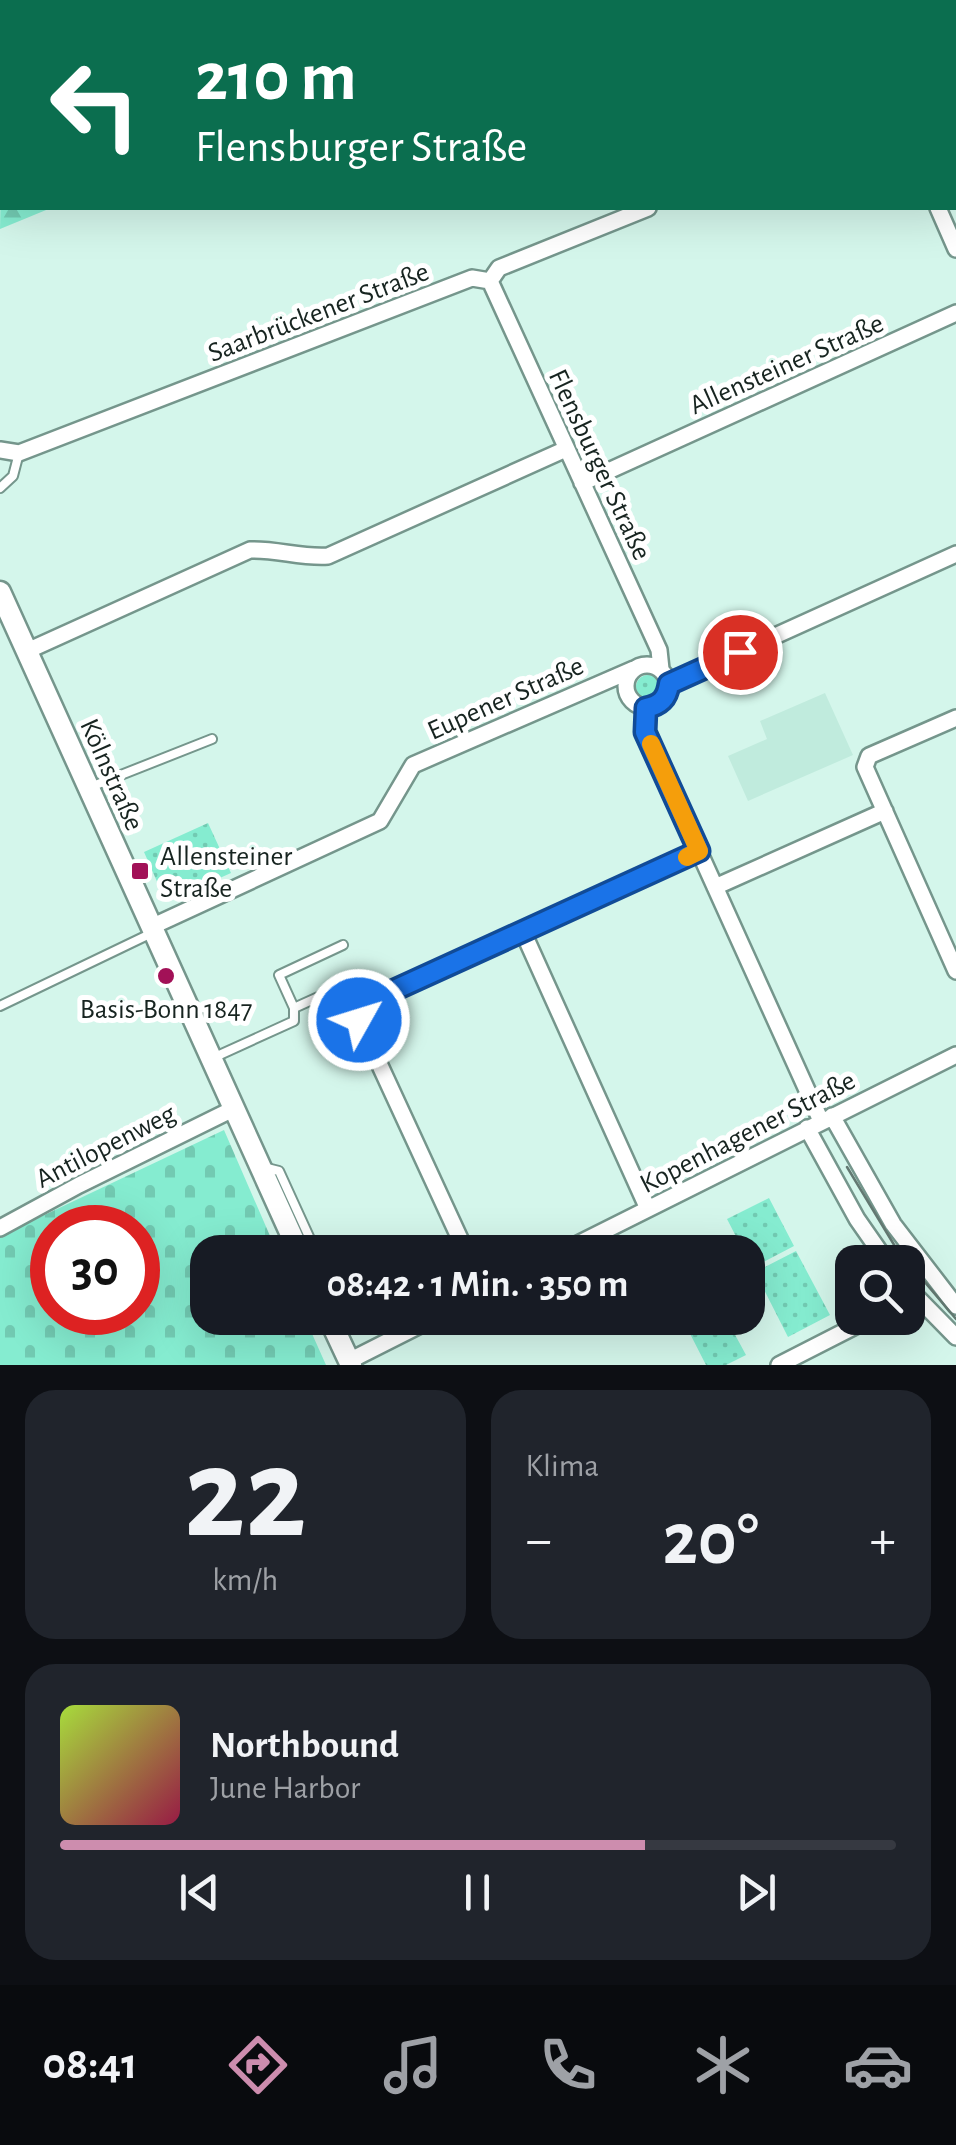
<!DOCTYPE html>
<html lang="de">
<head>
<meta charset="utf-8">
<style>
  body { margin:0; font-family:"Alegreya Sans",sans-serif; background:#20242c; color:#f1f3f6; height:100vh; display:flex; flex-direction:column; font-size:38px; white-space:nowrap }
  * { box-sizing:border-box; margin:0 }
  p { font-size:32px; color:#9ea1a6 }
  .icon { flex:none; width:55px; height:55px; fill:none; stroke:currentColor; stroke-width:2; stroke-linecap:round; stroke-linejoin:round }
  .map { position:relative; height:1365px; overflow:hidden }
  .details { display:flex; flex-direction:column; gap:25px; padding:25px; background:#0d0f14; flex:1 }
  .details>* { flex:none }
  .banner { position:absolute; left:0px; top:0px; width:958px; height:210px; box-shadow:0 10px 40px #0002; background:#0b6e4f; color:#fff; overflow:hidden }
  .controls { position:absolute; left:835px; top:1245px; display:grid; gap:20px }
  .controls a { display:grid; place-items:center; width:90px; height:90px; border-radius:20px; background:#171b24; box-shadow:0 10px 40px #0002; font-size:50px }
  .speed { position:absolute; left:30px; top:1205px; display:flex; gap:20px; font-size:50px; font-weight:700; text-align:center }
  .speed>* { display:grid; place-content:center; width:130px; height:130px; border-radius:50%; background:#171b24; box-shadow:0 10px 40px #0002; line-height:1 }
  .speed .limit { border:15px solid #d22; background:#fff; color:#111 }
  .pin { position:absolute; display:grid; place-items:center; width:85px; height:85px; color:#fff; margin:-42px; border:5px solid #fff; border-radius:50%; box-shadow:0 2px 10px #0007 }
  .me { position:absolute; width:110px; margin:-55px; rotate:51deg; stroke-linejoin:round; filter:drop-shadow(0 0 8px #0008) }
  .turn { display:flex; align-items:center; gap:35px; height:210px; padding:0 30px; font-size:45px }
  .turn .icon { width:130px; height:130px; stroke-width:2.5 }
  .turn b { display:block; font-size:70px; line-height:85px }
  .big { font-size:75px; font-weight:700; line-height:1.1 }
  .details .card { flex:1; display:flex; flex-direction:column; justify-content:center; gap:15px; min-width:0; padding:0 35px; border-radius:30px; background:#20242c }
  .details .dial { align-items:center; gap:0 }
  .dial b { font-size:130px; line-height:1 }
  .song { display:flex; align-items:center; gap:30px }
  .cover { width:120px; height:120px; border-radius:15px; background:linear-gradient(135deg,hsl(80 70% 55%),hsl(340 70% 35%)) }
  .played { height:10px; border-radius:5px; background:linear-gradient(90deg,#cd8dae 70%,#363941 70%) }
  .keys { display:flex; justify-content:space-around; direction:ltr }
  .heat { display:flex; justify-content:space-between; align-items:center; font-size:55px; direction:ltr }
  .details .tiles { flex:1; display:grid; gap:25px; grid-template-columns:1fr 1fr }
  .card:last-child { grid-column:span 2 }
  .trip { position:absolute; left:190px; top:1235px; width:575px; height:100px; border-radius:30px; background:#171b24; box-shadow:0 10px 40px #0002; font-weight:700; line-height:100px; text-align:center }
  .menu { display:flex; height:160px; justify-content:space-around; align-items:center; background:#090b0e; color:#9ea1a6 }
  .menu .icon { width:70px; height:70px }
  .menu .current { color:#cd8dae }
  .menu b { font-size:45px; color:#f1f3f6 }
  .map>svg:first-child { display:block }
  .built { fill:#c0ebdd }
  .grass { fill:url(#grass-dots) }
  .forest { fill:url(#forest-firs) }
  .cemetery { fill:url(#cemetery-stones); fill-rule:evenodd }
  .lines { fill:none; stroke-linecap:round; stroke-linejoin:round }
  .service-casing { stroke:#75968c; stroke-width:12 }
  .minor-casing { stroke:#75968c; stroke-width:20 }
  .secondary-casing { stroke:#75968c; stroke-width:25 }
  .service { stroke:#fff; stroke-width:8 }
  .minor { stroke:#fff; stroke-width:15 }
  .secondary { stroke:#fff; stroke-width:20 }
  .tram { stroke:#637972; stroke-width:2.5 }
  .route-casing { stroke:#114b97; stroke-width:25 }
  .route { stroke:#1a73e8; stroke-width:18 }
  .slow { stroke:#f59e0b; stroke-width:18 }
  .poi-dot { fill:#a21157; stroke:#fff; stroke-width:4 }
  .labels { text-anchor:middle; stroke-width:10; stroke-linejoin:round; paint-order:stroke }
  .street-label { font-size:28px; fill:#172420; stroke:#fff }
  .poi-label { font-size:28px; fill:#172420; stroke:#fff; text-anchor:start }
</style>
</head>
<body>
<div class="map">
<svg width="956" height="1365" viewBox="0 0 956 1365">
  <defs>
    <pattern id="grass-dots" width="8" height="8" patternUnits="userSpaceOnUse" patternTransform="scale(2.5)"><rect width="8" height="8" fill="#85ecd0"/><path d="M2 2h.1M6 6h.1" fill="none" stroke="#72cab2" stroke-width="1.8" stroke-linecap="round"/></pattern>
    <pattern id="forest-firs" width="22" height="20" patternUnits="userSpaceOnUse" patternTransform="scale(2.5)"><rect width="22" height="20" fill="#85ecd0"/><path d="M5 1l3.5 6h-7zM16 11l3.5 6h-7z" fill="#72cab2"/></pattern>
    <pattern id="cemetery-stones" width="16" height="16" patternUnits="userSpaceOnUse" patternTransform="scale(2.5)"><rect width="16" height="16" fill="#85ecd0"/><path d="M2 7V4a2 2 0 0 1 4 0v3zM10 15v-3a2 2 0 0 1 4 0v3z" fill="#72cab2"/></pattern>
  </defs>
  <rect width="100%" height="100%" fill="#d4f6eb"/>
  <path class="built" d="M825,693L853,755L748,801L728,756L767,739L760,721Z"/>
  <path class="grass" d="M636 687a12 12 0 1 1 24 0a12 12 0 1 1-24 0Z
    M208,823L231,873L166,902L144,852Z
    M769,1198L794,1246L752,1268L748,1252H744L727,1219Z
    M796,1251L830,1315L788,1337L755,1272Z
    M682,1318H726L746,1355L726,1365H706Z"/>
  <path class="forest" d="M2,132V208H51L0,229Z"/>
  <path class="cemetery" d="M224,1130L277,1252H208V1318H305L326,1365H0V1236ZM52,1228H138V1312H52Z"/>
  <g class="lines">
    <g class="service-casing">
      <path id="service" d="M0,488L13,476L19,453
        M93,786L212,739
        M0,1006L154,932
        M294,1008L279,975L343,945
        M215,1057L294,1021V1008L345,985
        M263,1167L279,1171L316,1252"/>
    </g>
    <g class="minor-casing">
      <path id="minor" d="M938,208L956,249
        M490,281L659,650L661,669
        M490,281L499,268L648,208
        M0,450L19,453L472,278L490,281
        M582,483L956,313
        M27,651L250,550C277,549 301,558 328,556L566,449
        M626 686a21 21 0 1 1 42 0a21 21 0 1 1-42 0Z
        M669,684L956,554
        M645,708V732L821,1121
        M956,718L869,756L865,767L956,971
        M715,887L885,811
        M151,927L380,821L413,765L634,669
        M523,932L648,1209
        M832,1116L893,1224L956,1306
        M807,1128L857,1219L887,1262
        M0,1228L79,1185L233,1109
        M466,1252L359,1020L360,1010L368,1002L699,851
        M562,1252L956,1055
        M908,1288L956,1337
        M349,1361L434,1318
        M779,1365L871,1318"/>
    </g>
    <g class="secondary-casing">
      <path id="secondary" d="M0,592L299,1252
        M329,1318L351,1365"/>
    </g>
    <use href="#service" class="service"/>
    <use href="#minor" class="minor"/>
    <use href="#secondary" class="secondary"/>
    <path class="tram" d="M847,1167L896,1248L956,1319"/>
  </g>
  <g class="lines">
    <g class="route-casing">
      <path id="route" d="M359,1020L360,1010L368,1002L699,851L645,732L646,708C660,705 667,699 669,684L740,652"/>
    </g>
    <use href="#route" class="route"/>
    <path class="slow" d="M651,744L699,851L687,857"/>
  </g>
  <g class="poi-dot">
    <rect x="130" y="861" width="20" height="20" rx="5"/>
    <circle cx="166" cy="976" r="10"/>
  </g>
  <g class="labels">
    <g class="street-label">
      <text transform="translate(318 311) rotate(-21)" y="10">Saarbrückener Straße</text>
      <text transform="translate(786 363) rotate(-24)" y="10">Allensteiner Straße</text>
      <text transform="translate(601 464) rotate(65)" y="10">Flensburger Straße</text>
      <text transform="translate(505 697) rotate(-24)" y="10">Eupener Straße</text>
      <text transform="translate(113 774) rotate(66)" y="10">Kölnstraße</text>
      <text transform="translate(747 1131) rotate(-27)" y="10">Kopenhagener Straße</text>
      <text transform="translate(105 1145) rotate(-27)" y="10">Antilopenweg</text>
    </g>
    <g class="poi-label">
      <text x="160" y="865">Allensteiner<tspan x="160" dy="32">Straße</tspan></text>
      <text x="166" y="1018" text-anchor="middle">Basis-Bonn 1847</text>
    </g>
  </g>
</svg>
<div class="controls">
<a><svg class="icon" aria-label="search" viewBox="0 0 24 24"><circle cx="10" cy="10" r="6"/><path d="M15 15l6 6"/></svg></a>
</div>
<div class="speed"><div class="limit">30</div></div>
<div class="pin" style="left:740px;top:652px;background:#d93025"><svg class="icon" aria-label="arrive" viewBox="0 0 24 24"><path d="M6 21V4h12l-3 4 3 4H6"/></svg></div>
<svg class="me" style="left:359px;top:1020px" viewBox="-20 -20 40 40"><circle r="17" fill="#1a73e8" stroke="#fff" stroke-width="3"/><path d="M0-11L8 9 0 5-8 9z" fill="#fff"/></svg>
<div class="trip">08:42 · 1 Min. · 350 m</div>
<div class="banner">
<div class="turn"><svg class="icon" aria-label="left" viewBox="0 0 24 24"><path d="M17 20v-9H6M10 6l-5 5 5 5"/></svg><div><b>210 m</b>Flensburger Straße</div></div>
</div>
</div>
<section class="details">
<div class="tiles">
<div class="card dial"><b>22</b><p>km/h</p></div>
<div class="card"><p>Klima</p>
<div class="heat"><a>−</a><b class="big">20°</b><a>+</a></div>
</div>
<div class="card">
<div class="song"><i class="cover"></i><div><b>Northbound</b><p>June Harbor</p></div></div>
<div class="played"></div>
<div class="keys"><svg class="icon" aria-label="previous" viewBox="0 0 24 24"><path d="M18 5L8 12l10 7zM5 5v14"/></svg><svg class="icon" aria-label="pause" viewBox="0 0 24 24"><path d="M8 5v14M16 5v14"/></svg><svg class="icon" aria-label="next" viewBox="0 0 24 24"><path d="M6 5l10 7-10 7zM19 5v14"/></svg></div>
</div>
</div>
</section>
<nav class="menu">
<b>08:41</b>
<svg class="icon current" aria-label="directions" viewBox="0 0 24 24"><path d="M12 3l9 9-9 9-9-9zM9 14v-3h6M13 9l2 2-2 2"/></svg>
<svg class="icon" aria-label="music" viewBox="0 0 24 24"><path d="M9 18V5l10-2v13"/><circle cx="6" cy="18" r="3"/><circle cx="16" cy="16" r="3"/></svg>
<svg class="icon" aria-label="phone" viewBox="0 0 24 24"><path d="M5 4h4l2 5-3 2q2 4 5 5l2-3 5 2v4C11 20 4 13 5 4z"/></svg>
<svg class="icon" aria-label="climate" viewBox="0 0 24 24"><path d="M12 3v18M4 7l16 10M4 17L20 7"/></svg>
<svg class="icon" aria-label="car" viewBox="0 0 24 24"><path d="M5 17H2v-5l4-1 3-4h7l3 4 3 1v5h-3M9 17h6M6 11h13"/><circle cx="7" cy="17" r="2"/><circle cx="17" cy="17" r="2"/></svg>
</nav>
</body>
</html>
